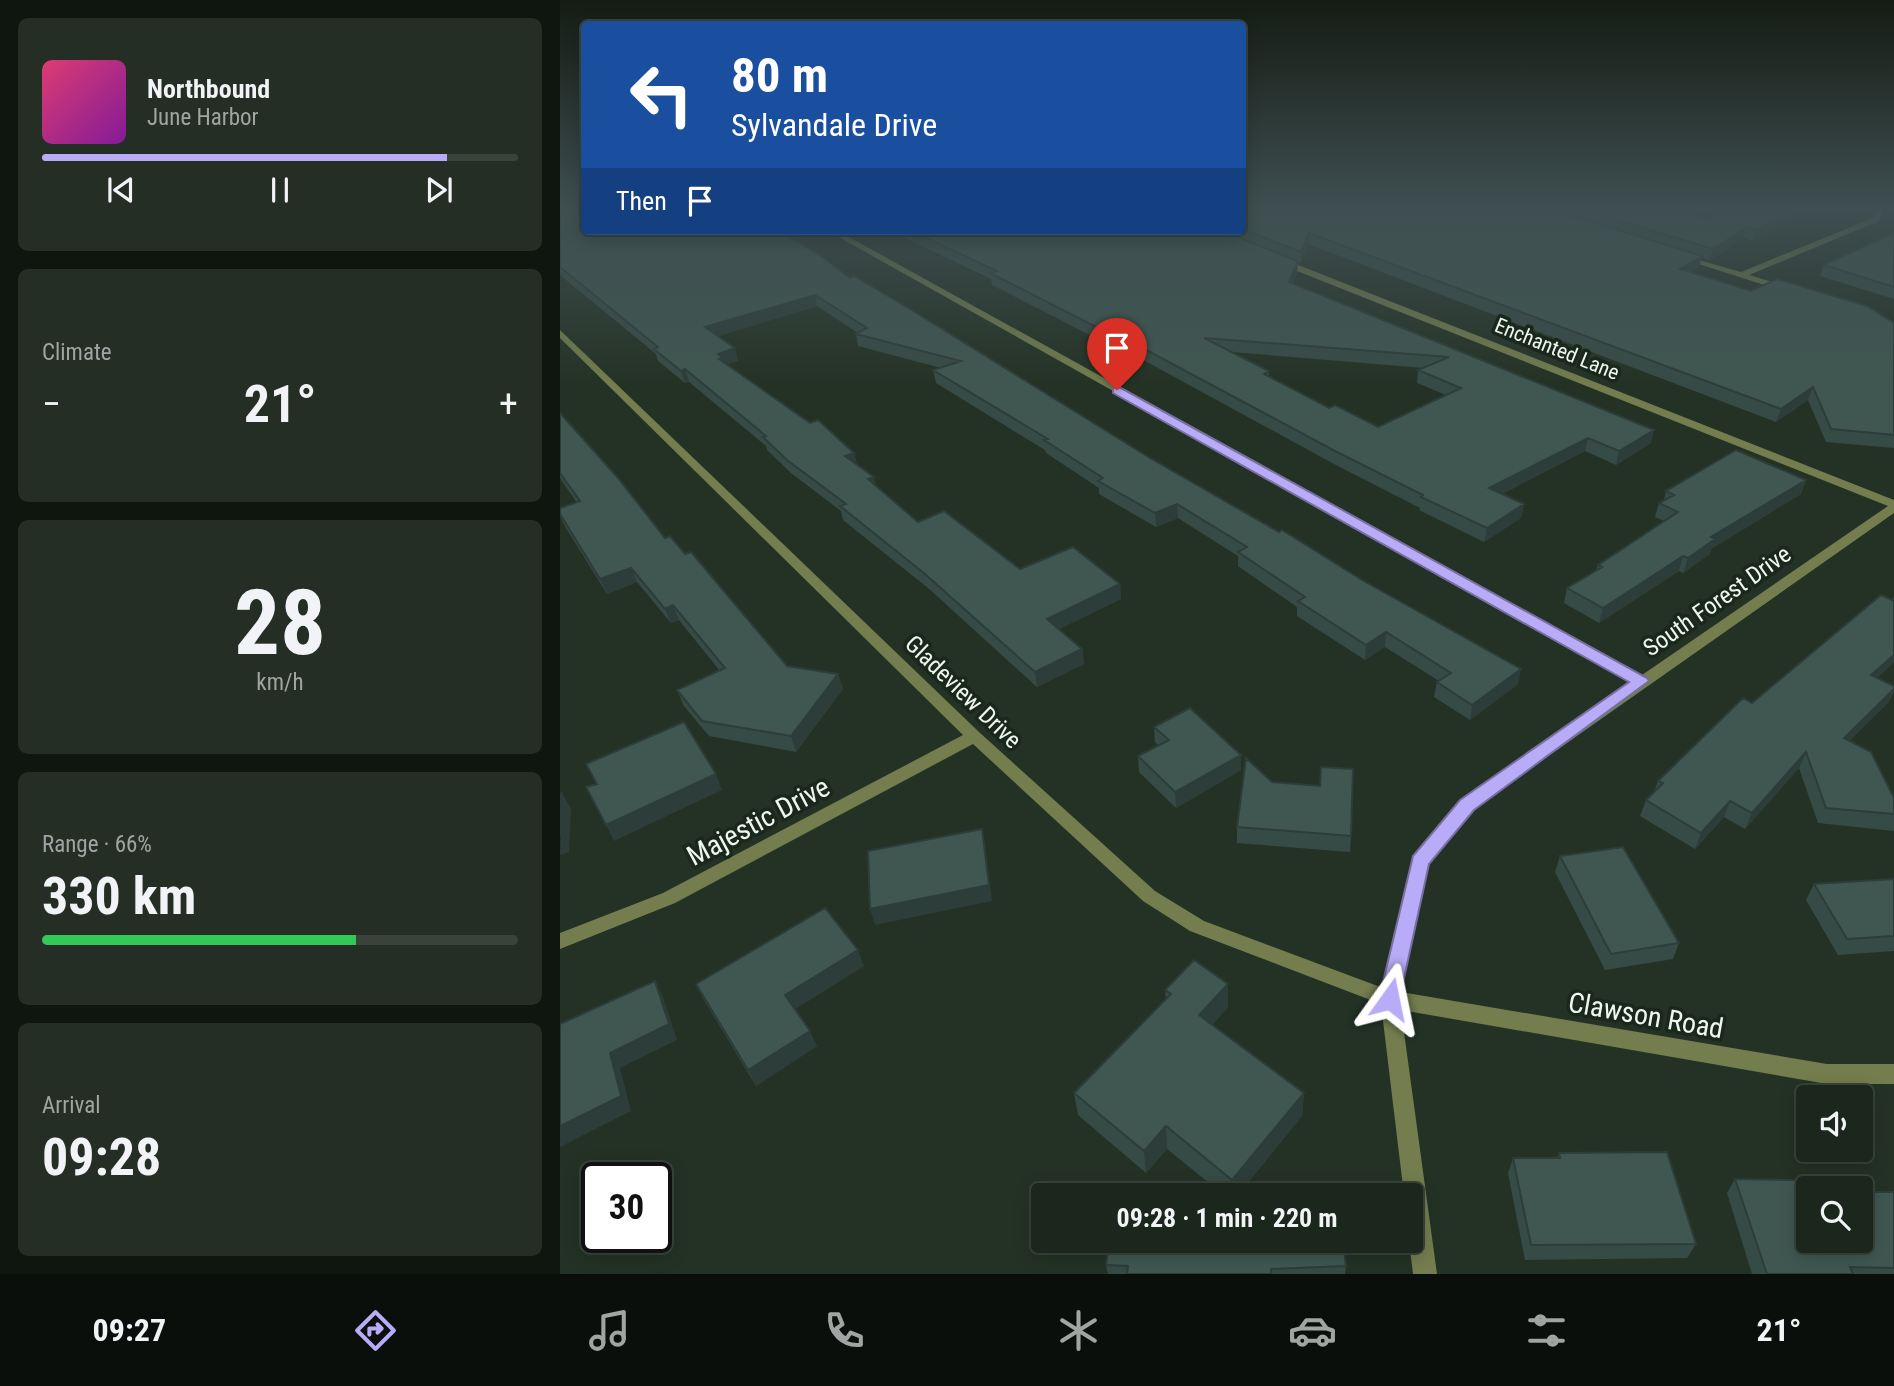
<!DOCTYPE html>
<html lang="en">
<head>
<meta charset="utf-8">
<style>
  body { margin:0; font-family:"Roboto Condensed",sans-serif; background:#242e25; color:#f1f3f6; height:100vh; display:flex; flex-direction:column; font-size:26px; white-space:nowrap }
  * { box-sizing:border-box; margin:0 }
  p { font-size:23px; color:#a0a5a3 }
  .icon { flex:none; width:38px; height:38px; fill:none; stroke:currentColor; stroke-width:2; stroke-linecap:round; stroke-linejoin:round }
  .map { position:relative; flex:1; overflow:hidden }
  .sheet { display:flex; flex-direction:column; gap:18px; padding:18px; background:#0f150f; width:560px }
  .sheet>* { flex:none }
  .banner { position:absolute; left:21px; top:21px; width:665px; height:214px; border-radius:7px; box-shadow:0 4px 18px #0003,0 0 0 2px #39433b; background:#1a4fa0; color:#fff; overflow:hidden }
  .controls { position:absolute; left:1236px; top:1085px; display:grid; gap:14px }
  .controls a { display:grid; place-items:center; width:77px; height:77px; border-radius:7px; background:#1b261c; box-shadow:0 4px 18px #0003,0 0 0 2px #39433b; font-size:35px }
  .speed { position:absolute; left:21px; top:1162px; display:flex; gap:14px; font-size:35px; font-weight:700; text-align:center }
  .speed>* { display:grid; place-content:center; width:91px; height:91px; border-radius:50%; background:#1b261c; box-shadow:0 4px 18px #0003,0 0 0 2px #39433b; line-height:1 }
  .speed .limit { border:4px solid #111; border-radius:10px; background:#fff; color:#111 }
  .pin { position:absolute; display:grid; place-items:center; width:60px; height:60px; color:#fff; margin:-72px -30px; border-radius:50% 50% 50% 0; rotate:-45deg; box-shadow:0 0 7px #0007 }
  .pin .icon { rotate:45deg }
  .me { position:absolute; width:77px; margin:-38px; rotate:12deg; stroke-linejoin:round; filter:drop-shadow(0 0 5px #0008) }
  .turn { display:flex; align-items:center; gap:24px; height:147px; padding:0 35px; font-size:32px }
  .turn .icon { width:91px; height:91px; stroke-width:2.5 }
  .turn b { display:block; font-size:49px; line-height:60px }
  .then { display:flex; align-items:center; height:66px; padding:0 35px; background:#0003; gap:14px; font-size:26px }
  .big { font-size:52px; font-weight:700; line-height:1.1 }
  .sheet .widget { flex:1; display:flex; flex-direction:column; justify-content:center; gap:10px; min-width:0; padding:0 24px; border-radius:10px; background:#242e25 }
  .sheet .dial { align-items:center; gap:0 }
  .dial b { font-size:91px; line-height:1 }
  .song { display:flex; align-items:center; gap:21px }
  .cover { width:84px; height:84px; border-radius:10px; background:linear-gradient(135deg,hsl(340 70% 55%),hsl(290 70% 35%)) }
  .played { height:7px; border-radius:4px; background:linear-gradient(90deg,#b8abf7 85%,#39433b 85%) }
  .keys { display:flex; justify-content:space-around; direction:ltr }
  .heat { display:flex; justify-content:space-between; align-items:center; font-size:38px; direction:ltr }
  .charge { height:10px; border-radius:5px; background:linear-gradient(90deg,#34c759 66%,#39433b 0) }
  .trip { position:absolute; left:471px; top:1183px; width:392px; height:70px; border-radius:7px; background:#1b261c; box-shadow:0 4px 18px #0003,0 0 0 2px #39433b; font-weight:700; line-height:70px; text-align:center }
  .menu { display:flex; height:112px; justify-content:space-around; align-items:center; background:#0b0f0b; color:#a0a5a3 }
  .menu .icon { width:49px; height:49px }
  .menu .on { color:#b8abf7 }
  .menu b { font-size:32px; color:#f1f3f6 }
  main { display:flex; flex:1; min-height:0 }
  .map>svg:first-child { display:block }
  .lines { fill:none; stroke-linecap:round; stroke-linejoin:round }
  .street { fill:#737d4e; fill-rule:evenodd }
  .wall { fill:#374b46; fill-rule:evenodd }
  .shaded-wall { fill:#2d3d39 }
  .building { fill:#405751; stroke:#2d3d39; stroke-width:2; fill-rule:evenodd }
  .route { fill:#b8abf7; stroke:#786fa1; stroke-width:2 }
  .labels { text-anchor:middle; stroke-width:7; stroke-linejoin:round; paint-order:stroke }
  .far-street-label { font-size:21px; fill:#eef7ef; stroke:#1a281c }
  .street-label { font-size:24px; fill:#eef7ef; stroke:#1a281c }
  .near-street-label { font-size:28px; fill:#eef7ef; stroke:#1a281c }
</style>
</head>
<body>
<main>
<section class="sheet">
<div class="widget">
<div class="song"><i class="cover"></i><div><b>Northbound</b><p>June Harbor</p></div></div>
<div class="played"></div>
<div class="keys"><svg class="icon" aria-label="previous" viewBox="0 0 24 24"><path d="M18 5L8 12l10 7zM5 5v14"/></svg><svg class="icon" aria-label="pause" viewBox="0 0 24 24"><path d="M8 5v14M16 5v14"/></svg><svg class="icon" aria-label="next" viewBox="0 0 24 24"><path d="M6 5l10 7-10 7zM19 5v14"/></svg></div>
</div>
<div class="widget"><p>Climate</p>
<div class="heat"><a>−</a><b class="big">21°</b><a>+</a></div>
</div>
<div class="widget dial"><b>28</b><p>km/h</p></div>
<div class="widget"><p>Range · 66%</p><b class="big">330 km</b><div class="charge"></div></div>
<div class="widget"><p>Arrival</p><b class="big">09:28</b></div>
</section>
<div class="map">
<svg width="1334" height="1274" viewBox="0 0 1334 1274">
  <rect width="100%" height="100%" fill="#243225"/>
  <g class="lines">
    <path class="street" d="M1319,206H1326L1319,221L1189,275L1229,287V291H1223L1117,257L1121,255L1181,272L1313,218Z
      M268,231H278L1082,675L1328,506L717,263V259H723L1334,500V513L913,809L868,864L841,992L1267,1064H1334V1084H1267L841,1010L877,1274H853L849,1241L850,1195H844L821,1004L630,931L583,901L413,744L115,903L0,949V933L103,893L403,735L0,338V330L419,732L595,891L644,921L823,988L854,857L901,801L1072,682Z"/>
  </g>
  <path class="wall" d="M0,206L290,278L590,458L958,684L910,720L874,697L877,682L879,681L825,647L805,660L737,616V607L678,566V556L618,518L596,527L539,494V488L486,453L485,450L376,383L373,370L381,368L298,346L296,334L298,333L257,306L158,336L175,348L178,361L166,364L294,453L297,465L316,486L358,522L460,569L560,584L561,599L499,629L522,649L524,664L477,687L368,588L283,520L281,511L231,473L207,450L206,446L129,382L125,383L98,361L96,354L0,275Z
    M682,206H1099L1147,219L1236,210L1233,221L1193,241L1183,238L1150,260L1141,257L1139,267L1130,272L1191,291L1334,323V448L1266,442L1248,400L1216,422L748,244L741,263L738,262L737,272L733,283L1091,443L1056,465L1025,451L942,494L964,504L961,518L924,542L859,510L860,508L774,464L552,343L547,344L432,285L431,279L331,231H682ZM672,352L864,368L858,370L857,383L886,395L818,427L769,408L709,377V371Z
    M1334,235V299L1260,276L1264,265Z
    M0,413L105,538L125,554L227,666L278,674L283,689L236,752L149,736L124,706L117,690L160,671L119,620L111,623L77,582L47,594L3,523L0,515V508L17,503L0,478Z
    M1246,480L1241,494L1151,549L1150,554L1123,573L1119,571L1039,623L1004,603L1007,588L1036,570L1038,565L1104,521L1095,517L1099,503L1104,500L1106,491Z
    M1332,600L1317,678L1334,686V691L1328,703L1289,741L1334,798V831L1258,823L1239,768L1185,829L1164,817L1135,849L1080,816L1086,800L1094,792L1098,781L1192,703Z
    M594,727L681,770L616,808L579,772L578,756L598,745L595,742Z
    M677,827L791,836L790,852L677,843Z
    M1000,856L1119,943L1113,959L1045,970L995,872Z
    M1334,879V951L1278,955L1246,900L1254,884Z
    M304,966L235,1009L257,1046L196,1086L144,1000L136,984Z
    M605,990L668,1007L652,1025L744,1093L742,1116L678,1195H664L607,1149L586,1173L518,1115L514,1093L606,999Z
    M999,1153L1136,1244L1127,1258L965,1260L948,1173L953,1158H997Z
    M1175,1179L1307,1192H1334V1274H1192L1167,1193Z
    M546,1265L786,1266L785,1274H548Z"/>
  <path class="shaded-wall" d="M1251,206H1258L1249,211Z
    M1236,210L1233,221L1193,241L1196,230Z
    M1187,227L1183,238L1150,260L1153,249Z
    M749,233L748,244L741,263V252Z
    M1142,256L1139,267L1117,281L1120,269Z
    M738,261L737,272L729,293V282Z
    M255,295L257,306L149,339L145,327Z
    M551,331L552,343L547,344L546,332Z
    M175,348L178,361L165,365L162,371L158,354Z
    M125,369L129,382L125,383L121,371Z
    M1253,387L1248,400L1216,422L1221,409Z
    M1094,430L1091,443L1056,465L1059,451Z
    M1028,438L1025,451L927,502L929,488Z
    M294,453L297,466L285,456Z
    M314,477L317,490L308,479Z
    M1246,480L1241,494L1151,549L1150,554L1123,573L1128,558L1151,537Z
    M617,504L618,518L596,527L595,513Z
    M964,504L961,518L924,542L927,528Z
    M1123,556L1119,571L1039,623L1043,608Z
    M71,568L77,582L47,594L40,579Z
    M560,584L561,599L489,634L487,619Z
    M113,605L119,620L111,623L105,609Z
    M826,632L825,647L805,660L806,645Z
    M522,649L524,664L477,687L475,672Z
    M1334,655V663L1304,690L1311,675Z
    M961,669L958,684L910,720L912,705Z
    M278,674L283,689L236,752L231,736Z
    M1334,689L1328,703L1277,753L1284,738Z
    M1246,752L1239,768L1185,829L1192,813Z
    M681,755V770L616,808L615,792Z
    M156,774L162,790L54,841L46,825Z
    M2,793L11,809L9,852L0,855Z
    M1170,801L1164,817L1135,849L1141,833Z
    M422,829L425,845L432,901L315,925L310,909Z
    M298,950L304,966L232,1011L225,995Z
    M95,981L103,997L117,1040L60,1068L71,1111L0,1147V1126L50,1053Z
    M668,984V1007L640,1038L639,1015Z
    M250,1031L257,1046L196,1086L188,1070Z
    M744,1093L742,1116L678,1195H672V1180Z
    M606,1126L607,1149L586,1173L584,1151Z"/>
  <path class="building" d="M0,206H24V231H220L264,258L290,278L294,276L350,309L590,458L719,532L722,530L802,580L961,669L912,705L877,682L891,673L826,632L806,645L738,601L745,597L678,552L687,547L617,504L595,513L538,481L543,478L484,440L488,439L373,370L401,361L296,334L307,328L255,295L145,327L175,348L158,354L163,358L159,359L250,423L258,420L294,453L285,456L314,477L308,479L358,522L384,511L460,569L513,547L560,584L487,619L522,649L475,672L365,574L280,506L286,504L227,460L203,437L206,436L125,369L121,371L94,349L98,347L0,267Z
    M682,206H981L1142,256L1120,269L1191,291L1217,279L1307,306L1334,323V435L1271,429L1253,387L1221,409L749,233L741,252L682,229Z
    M1010,206H1099L1147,219L1175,206H1220L1236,210L1196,230L1187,227L1153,249Z
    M351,231H662L738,261L729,282L1094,430L1059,451L1028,438L929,488L964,504L927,528L861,497L863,495L775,451L551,331L546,332L430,273L437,271ZM644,338L889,357L858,370L901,388L818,427L775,405L769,408L704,374L709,371Z
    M1331,234L1334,235V287L1264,265Z
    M0,413L58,478L105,538L110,536L125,554L131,552L227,666L278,674L231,736L142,721L117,690L165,668L113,605L105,609L71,568L40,579L0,514V508L20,501L0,473Z
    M1176,450L1246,480L1151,537L1155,539L1128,558L1123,556L1043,608L1007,588L1042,567L1038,565L1118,512L1099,503L1114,495L1106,491Z
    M1321,595L1332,600L1334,598V655L1311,675L1334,686V689L1284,738L1311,752L1334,798V814L1266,808L1246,752L1192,813L1170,801L1141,833L1086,800L1103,783L1098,781L1183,698L1192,703Z
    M630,708L681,755L615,792L578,756L609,740L594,727Z
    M124,722L156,774L46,825L26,787L37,784L26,764Z
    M686,758L712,782L760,786L761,767L793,769L791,836L677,827Z
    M2,793L0,836V794Z
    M422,829L429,885L310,909L308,851Z
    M1063,847L1119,943L1051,954L1000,856Z
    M1334,879V936L1287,939L1254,884Z
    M265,908L298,950L225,995L250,1031L188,1070L136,984Z
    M634,960L668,984L639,1015L744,1093L672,1180L606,1126L584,1151L514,1093L611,994L605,990Z
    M95,981L109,1024L50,1053L61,1096L0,1126V1024Z
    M1107,1152L1136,1244L971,1245L953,1158H1000L999,1153Z
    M1175,1179L1302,1181L1307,1192H1334V1268L1290,1267L1293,1274H1207ZM1248,1188H1300V1241H1248Z
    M549,1241H783L786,1266L711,1269V1274H567L568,1266L546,1265Z"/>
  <linearGradient id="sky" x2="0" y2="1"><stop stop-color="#141c14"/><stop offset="0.54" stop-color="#3f4f51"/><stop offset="1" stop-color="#3f4f51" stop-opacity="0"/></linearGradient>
  <rect width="1334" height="385" fill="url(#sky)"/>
  <path class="route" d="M553,388H561L1087,678L1089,681L914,810L869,864L838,1006L830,1009L822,1006L819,999L853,856L900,800L1069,682L553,393Z"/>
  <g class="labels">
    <g class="far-street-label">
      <text transform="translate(997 349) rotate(22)" y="7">Enchanted Lane</text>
    </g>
    <g class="street-label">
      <text transform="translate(1157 601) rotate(-35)" y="8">South Forest Drive</text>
      <text transform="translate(403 692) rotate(44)" y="8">Gladeview Drive</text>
    </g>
    <g class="near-street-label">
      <text transform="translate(198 821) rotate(-28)" y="10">Majestic Drive</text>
      <text transform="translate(1086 1015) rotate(10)" y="10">Clawson Road</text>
    </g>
  </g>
</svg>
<div class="controls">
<a><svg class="icon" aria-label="sound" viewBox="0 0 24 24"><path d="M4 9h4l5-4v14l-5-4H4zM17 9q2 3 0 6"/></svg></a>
<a><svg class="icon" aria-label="search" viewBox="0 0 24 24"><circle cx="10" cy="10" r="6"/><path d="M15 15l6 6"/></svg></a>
</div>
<div class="speed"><div class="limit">30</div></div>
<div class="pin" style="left:557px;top:390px;background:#d93025"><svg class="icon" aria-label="arrive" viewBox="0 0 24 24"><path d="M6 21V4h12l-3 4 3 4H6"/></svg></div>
<svg class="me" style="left:830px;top:999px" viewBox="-20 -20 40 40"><path d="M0-17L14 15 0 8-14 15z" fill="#b8abf7" stroke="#fff" stroke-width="4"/></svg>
<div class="trip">09:28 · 1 min · 220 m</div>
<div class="banner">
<div class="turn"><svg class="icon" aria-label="left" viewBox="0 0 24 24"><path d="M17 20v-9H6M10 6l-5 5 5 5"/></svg><div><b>80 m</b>Sylvandale Drive</div></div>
<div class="then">Then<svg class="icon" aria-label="arrive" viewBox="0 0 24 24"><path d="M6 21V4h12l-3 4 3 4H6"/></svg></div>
</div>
</div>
</main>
<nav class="menu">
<b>09:27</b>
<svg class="icon on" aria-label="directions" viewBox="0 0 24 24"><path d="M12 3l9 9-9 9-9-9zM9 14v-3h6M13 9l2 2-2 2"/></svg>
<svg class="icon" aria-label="music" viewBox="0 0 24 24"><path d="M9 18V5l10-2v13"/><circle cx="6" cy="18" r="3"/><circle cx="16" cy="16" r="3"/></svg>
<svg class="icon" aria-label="phone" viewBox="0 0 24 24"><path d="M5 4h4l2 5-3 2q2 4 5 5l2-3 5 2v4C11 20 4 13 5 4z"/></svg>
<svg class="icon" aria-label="climate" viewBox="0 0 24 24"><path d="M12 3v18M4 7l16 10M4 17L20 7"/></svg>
<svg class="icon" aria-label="car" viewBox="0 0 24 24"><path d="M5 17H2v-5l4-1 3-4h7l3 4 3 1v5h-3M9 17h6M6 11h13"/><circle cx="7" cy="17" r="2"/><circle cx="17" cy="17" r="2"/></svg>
<svg class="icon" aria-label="filters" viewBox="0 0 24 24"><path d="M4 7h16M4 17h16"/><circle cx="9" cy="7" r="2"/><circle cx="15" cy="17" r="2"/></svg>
<b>21°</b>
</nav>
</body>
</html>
